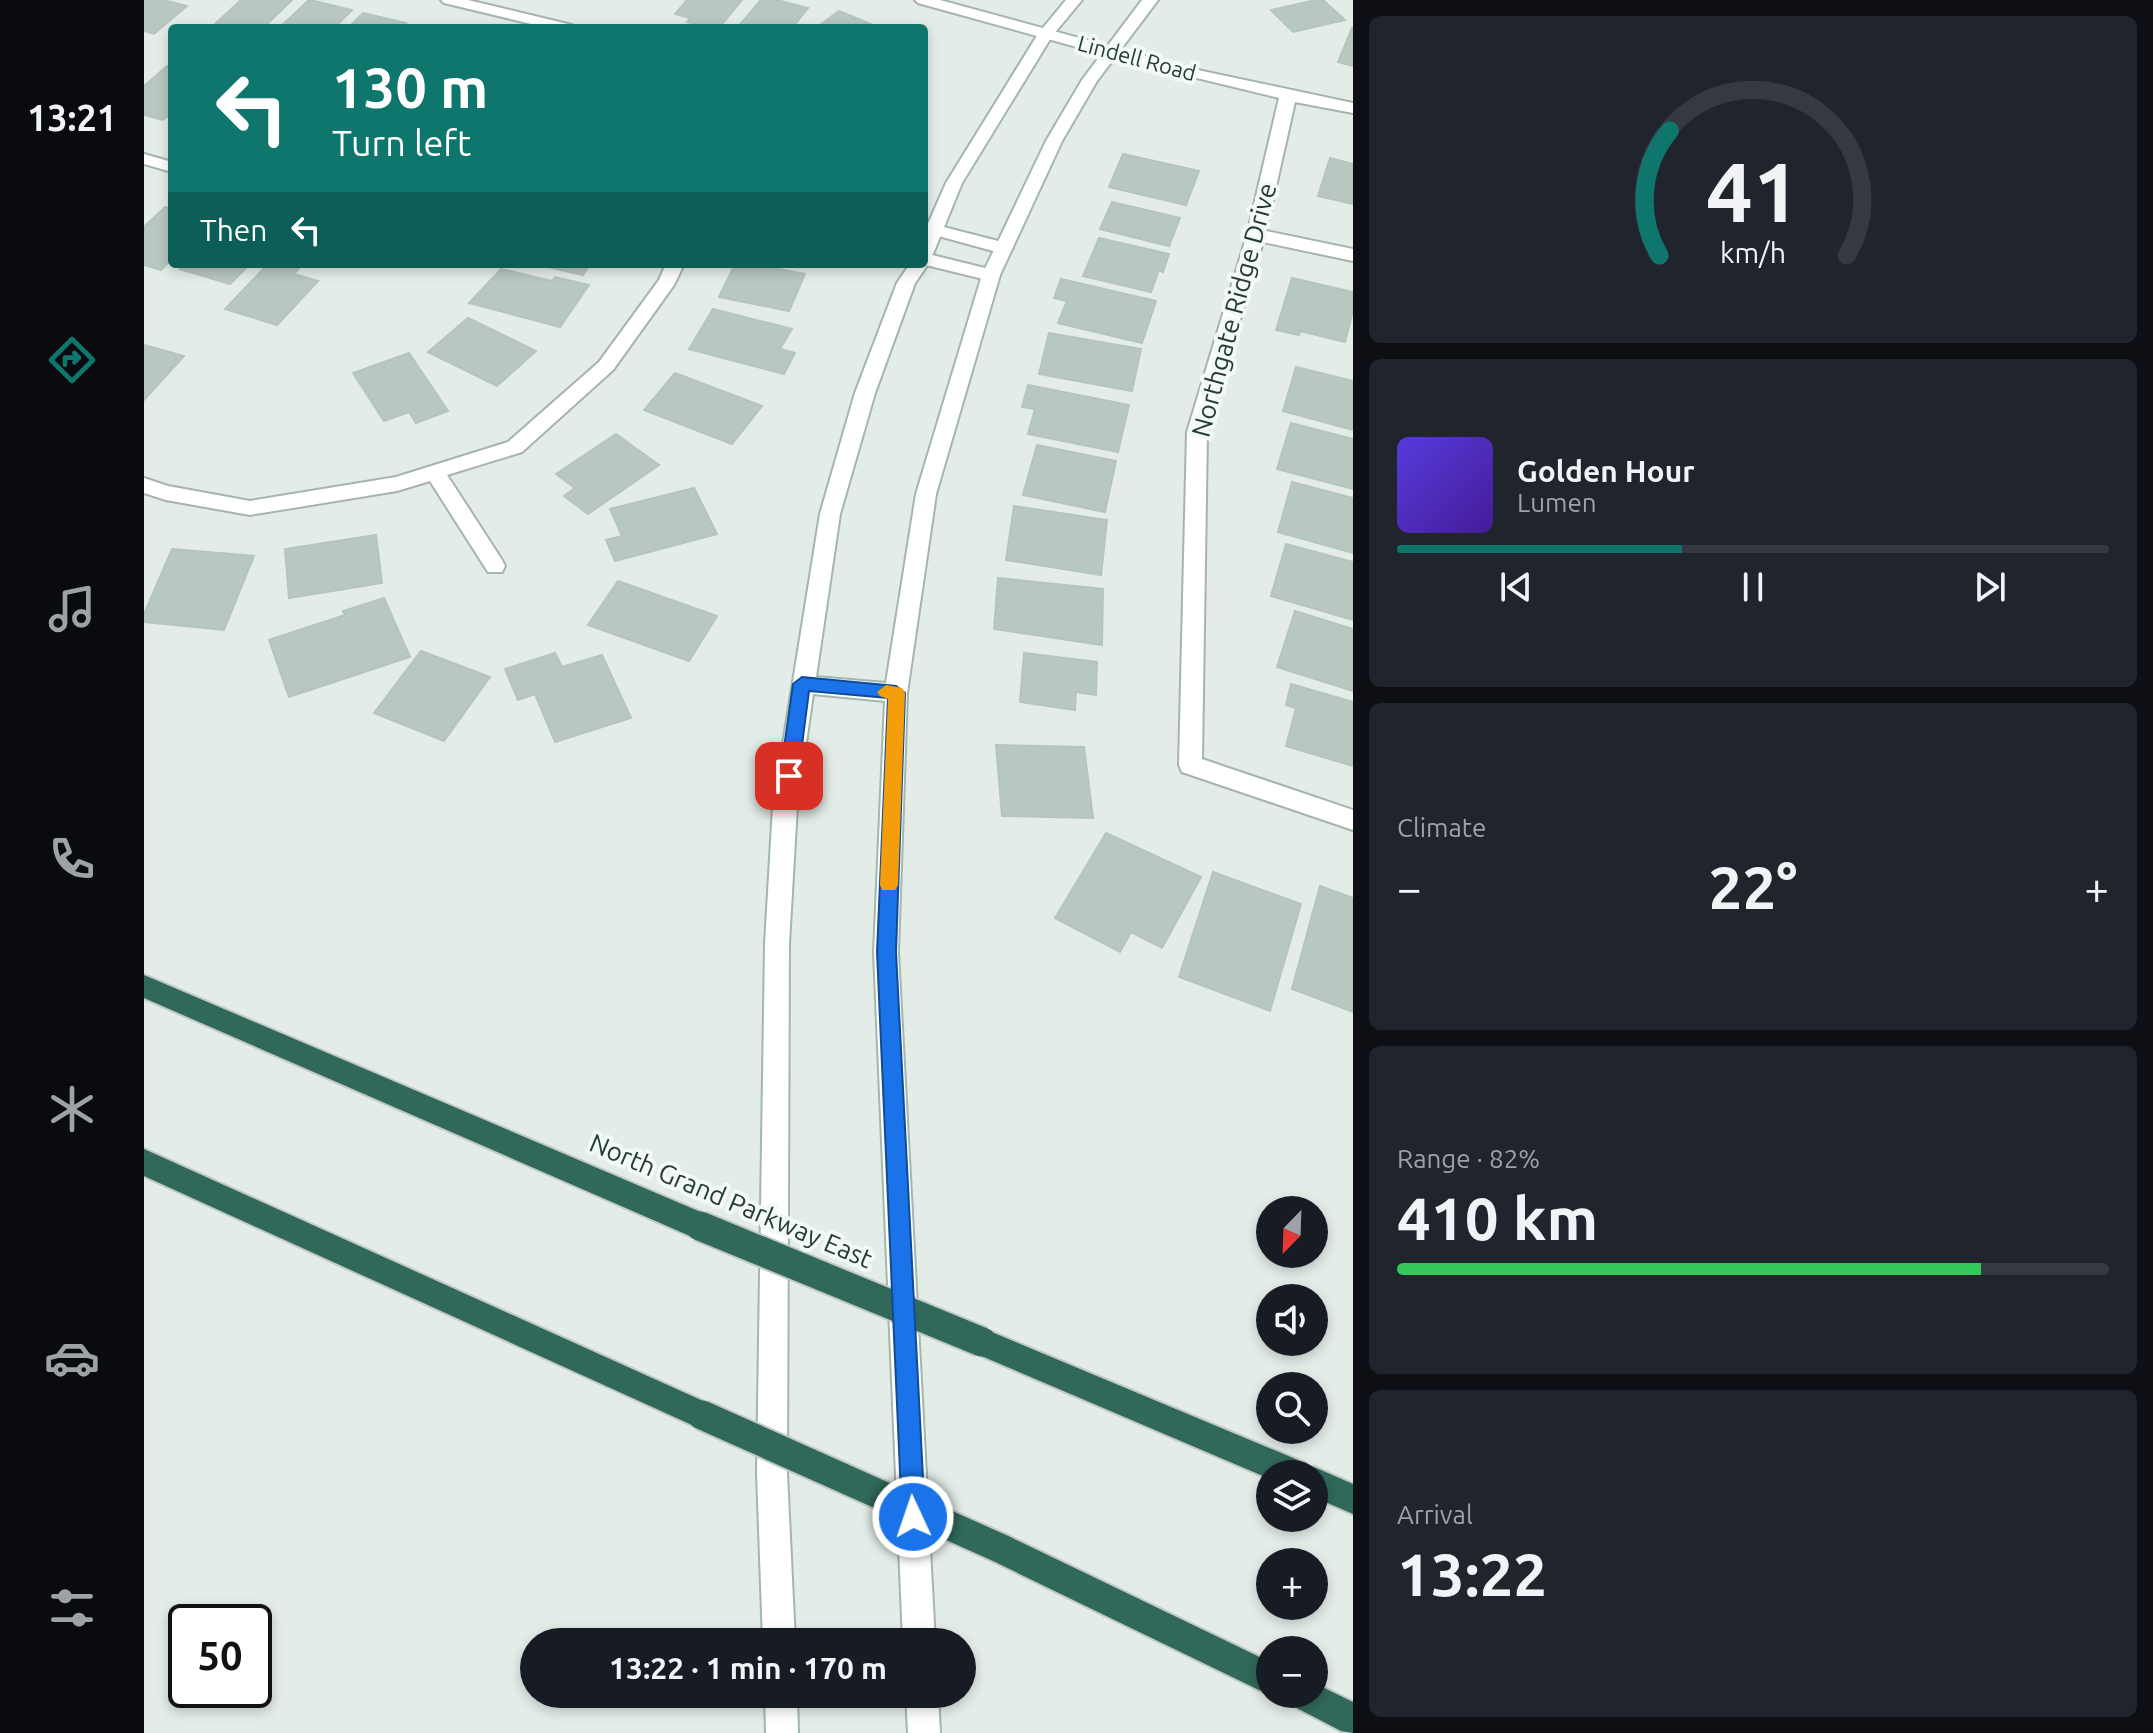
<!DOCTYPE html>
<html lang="en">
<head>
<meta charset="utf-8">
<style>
  body { margin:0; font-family:Ubuntu,sans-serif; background:#20242c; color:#f1f3f6; height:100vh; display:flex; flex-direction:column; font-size:30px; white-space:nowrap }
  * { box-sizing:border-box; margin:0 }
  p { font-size:26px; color:#9ea1a6 }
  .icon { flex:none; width:44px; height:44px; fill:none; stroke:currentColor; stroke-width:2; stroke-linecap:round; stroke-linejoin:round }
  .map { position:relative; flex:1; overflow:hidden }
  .side { display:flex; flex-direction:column; gap:16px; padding:16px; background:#0d0f14; width:800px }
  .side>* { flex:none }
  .hud { position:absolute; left:24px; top:24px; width:760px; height:244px; border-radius:8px; box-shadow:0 4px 12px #0003; background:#0f766e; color:#fff; overflow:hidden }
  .needle { width:52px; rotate:203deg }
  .tools { position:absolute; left:1112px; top:1196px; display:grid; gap:16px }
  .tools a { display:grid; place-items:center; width:72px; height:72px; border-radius:50%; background:#171b24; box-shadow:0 4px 12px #0003; font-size:40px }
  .speed { position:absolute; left:24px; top:1604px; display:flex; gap:16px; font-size:40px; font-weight:700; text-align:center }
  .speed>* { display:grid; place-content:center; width:104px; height:104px; border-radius:50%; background:#171b24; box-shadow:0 4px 12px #0003; line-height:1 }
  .speed .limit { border:4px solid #111; border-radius:12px; background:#fff; color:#111 }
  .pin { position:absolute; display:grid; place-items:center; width:68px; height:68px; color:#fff; margin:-34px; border-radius:16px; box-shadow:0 4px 12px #0006 }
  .me { position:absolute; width:88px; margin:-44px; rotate:357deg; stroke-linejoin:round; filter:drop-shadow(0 0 6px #0008) }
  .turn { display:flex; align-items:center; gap:28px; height:168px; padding:0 32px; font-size:36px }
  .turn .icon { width:104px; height:104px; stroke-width:2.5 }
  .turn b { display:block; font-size:56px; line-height:68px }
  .then { display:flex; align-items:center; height:76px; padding:0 32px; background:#0003; gap:16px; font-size:30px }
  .big { font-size:60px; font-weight:700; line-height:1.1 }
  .side .tile { flex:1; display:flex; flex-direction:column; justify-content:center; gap:12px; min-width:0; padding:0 28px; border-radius:12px; background:#20242c }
  .side .dial { align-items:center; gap:0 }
  .dial svg { height:208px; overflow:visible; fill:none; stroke:#363941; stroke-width:7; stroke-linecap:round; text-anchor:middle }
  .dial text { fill:#f1f3f6; stroke:none }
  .song { display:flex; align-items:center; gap:24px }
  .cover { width:96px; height:96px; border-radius:12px; background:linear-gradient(135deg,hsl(250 70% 55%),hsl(260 70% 35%)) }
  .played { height:8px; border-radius:4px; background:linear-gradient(90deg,#0f766e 40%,#363941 40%) }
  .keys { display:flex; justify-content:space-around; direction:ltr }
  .heat { display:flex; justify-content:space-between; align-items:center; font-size:44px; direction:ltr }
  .charge { height:12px; border-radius:6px; background:linear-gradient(90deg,#34c759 82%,#363941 0) }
  .trip { position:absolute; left:376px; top:1628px; width:456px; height:80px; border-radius:40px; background:#171b24; box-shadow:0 4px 12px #0003; font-weight:700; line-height:80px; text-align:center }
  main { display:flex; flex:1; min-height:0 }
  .dock { display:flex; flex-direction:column; width:144px; justify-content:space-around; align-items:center; background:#090b0e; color:#9ea1a6 }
  .dock .icon { width:56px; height:56px }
  .dock .active { color:#0f766e }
  .dock b { font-size:36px; color:#f1f3f6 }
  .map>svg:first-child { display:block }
  .building { fill:#b8c7c0; stroke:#b5c5be; stroke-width:2 }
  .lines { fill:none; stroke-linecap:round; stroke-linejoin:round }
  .street-casing { stroke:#a6b4ae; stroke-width:4 }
  .secondary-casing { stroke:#a1b7af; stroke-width:4 }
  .highway-casing { stroke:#c1c9c6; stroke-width:4 }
  .street { fill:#fff; fill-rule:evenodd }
  .secondary { fill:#fff; fill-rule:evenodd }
  .highway { fill:#30685a; fill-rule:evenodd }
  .highway-bridge-casing { stroke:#c1c9c6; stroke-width:33; stroke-linecap:butt }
  .highway-bridge { stroke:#30685a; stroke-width:29 }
  .route { fill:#1a73e8; stroke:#114b97; stroke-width:2 }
  .slow { fill:#f59e0b }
  .labels { text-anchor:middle; stroke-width:8; stroke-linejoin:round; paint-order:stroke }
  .far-street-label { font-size:22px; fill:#233d35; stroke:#f3f9f6 }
  .street-label { font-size:26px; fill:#233d35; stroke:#f3f9f6 }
</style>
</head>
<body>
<main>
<nav class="dock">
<b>13:21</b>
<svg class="icon active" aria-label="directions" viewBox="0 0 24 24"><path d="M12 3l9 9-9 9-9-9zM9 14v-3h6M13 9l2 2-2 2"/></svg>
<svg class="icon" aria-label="music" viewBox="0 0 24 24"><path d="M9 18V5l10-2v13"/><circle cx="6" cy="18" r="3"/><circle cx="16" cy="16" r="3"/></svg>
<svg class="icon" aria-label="phone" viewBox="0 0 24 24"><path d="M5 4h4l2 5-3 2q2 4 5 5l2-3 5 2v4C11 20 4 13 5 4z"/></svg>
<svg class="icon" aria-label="climate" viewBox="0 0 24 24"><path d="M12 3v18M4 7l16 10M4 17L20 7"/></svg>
<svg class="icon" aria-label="car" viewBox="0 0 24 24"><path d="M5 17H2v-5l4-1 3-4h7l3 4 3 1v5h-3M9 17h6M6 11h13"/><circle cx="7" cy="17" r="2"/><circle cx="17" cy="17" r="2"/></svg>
<svg class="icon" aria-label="filters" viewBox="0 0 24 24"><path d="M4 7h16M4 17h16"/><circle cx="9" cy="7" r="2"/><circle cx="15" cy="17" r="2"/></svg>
</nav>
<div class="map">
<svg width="1209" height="1733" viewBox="0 0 1209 1733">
  <rect width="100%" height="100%" fill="#e3ece7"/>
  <path class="building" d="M0,0H19L43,6L10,34L0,31Z
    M97,0H148L119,28H87L71,24Z
    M165,0H166L208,10L190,28H135Z
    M543,0H598L575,28L543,22L546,18L531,14Z
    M617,0H633L664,8L648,28H593Z
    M1172,0H1179L1201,20L1149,32L1127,10Z
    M695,11L736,28H672Z
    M219,13L262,23L257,28H204Z
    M1208,28H1209V66L1194,62Z
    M23,66L28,67V112L19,120L0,115V86Z
    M979,154L1055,171L1042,205L965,187Z
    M1186,158L1209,164V204L1174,196Z
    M968,202L1036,218L1025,246L956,229Z
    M21,207L28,209V259L17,270L0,265V227Z
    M955,238L1025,254L1019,272L1015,270L1007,292L939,276Z
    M41,264H106L86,284L36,269Z
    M124,264L157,266L150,274L174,281L133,325L81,309Z
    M391,264H446L439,275Z
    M591,264H608L661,274L645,311L575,297Z
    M357,269L408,281L411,277L445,285L416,327L325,303Z
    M1148,278L1209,292V311L1201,342L1156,331L1155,335L1132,330Z
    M917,279L1012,301L998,343L914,323L923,301L910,298Z
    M569,309L648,329L636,349L651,353L640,374L545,349Z
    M324,318L392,351L353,386L284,352Z
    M905,333L997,349L988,391L895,374Z
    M0,345L40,356L0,400Z
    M265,353L304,411L272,423L265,412L240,421L209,373Z
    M1152,367L1209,381V430L1139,411Z
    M531,373L618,406L588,444L500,410Z
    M884,385L985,405L974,452L884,434L891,409L878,407Z
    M1147,423L1209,439V489L1133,469Z
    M472,434L515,465L444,514L420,496L431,488L412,474Z
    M893,445L972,461L961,512L879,495Z
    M1148,482L1209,498V553L1134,532Z
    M550,488L573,534L471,561L462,540L478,536L466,509Z
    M870,506L963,520L957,575L862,560Z
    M232,535L238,583L145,598L141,549Z
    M1142,544L1209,562V620L1127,596Z
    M28,549L110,556L80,630L0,622V614Z
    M854,578L959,589L958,645L850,629Z
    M474,581L573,616L545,661L444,625Z
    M240,598L266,657L145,697L125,640L201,615L199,611Z
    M1151,611L1209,629V691L1133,667Z
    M277,651L346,677L300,741L230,713Z
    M411,653L418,667L458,655L487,718L411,742L391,694L374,700L361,669Z
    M880,653L953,662L952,695L932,692L931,710L876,702Z
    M1147,684L1209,702V766L1142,746L1152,708L1142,705Z
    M852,745L940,747L949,818L858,816Z
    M962,833L1057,877L1018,948L987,932L976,952L911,918Z
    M1069,872L1157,904L1126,1011L1035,977Z
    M1176,886L1209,898V1012L1148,989Z"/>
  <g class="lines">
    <g class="street-casing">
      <path id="street" d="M297,0H324L428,25L431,28H404L300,3Z
        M771,0H796L1049,69L1209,103V113L1151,102L1122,231L1209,249V261L1119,242L1063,432L1058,759L1209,810V830L1038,772L1035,765L1043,432L1103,235L1135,98L987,62L774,3Z
        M0,154L28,162V172L0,164Z
        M780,222L866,244L869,248L860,254L780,232Z
        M780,253L853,271L856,275L847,281L778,264Z
        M522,264H540L530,285L469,370L378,452L303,475L358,560L361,566L358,572H344L286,481L253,491L106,515L22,500L0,493V478L24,486L106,501L252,477L364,442L455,362L515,280Z"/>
    </g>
    <g class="secondary-casing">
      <path id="secondary" d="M922,0H938L908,36L818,183L789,254L780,260V233L802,183L894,34Z
        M998,0H1014L953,81L918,141L856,275L792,494L763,693L754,952L791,1642H759L730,952L741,701L669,694L653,806L645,944L643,1473L651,1642H619L613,1473L621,944L629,806L676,514L711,393L753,283L766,264H780L781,260L784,264L771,283L731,393L696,514L672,677L742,683L772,494L838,275L902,141L938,80Z
        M621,1694H653L654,1733H622Z
        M762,1694H794L796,1733H764Z"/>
    </g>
    <g class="highway-casing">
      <path id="highway" d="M0,975L566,1216L570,1226L566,1236L556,1240L546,1236L0,998Z
        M0,1149L568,1405L573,1415L568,1425L558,1430L548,1425L0,1176Z
        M838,1328L1161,1463L1163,1470L1170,1467L1209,1484V1514L1170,1497V1474H1126V1479L828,1352L824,1342L828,1332Z
        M860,1534L1126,1662V1694H1129L1126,1695L1115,1690L849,1561L844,1550L849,1539Z
        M1170,1683L1209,1702V1733L1197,1731L1147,1705L1142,1694H1170Z"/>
    </g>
    <use href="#street" class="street"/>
    <use href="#secondary" class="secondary"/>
    <use href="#highway" class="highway"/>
    <g class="highway-bridge-casing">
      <path id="highway-bridge" d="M556,1226L838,1342
        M558,1415L860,1550"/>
    </g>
    <use href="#highway-bridge" class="highway-bridge"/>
  </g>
  <path class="route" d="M658,677L752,686L761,693L752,952L781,1517L777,1525L769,1528L761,1525L758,1517L733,952L744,698L665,691L654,776L645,783L636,776L649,684Z"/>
  <path class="slow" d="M742,685L758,688L761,693L754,885L751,890H738L736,885L744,699L736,696L733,692Z"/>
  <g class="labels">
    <g class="far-street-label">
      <text transform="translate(993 58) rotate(15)" y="8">Lindell Road</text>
    </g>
    <g class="street-label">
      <text transform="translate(1090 310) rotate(-75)" y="9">Northgate Ridge Drive</text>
      <text transform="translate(587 1201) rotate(23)" y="9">North Grand Parkway East</text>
    </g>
  </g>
</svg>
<div class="tools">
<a><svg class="needle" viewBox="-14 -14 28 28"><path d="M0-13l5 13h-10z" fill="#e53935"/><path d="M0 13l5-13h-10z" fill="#9ea1a6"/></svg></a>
<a><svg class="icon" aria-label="sound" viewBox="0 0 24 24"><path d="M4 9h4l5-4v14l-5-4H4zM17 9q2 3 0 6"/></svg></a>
<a><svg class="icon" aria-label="search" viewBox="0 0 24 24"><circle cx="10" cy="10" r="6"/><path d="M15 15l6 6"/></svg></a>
<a><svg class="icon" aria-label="layers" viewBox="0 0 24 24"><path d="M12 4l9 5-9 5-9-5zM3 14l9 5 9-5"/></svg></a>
<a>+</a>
<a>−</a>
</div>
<div class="speed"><div class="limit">50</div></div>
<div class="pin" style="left:645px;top:776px;background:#d93025"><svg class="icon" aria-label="arrive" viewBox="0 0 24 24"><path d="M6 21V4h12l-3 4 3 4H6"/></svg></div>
<svg class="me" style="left:769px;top:1517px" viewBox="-20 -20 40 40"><circle r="17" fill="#1a73e8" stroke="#fff" stroke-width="3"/><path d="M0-11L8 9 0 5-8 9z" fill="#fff"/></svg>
<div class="trip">13:22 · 1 min · 170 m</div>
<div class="hud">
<div class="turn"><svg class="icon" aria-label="left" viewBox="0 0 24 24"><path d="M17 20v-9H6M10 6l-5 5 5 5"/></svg><div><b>130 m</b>Turn left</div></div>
<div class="then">Then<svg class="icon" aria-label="left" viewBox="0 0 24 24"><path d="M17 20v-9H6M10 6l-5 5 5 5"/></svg></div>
</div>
</div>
<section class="side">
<div class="tile dial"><svg viewBox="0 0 100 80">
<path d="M14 69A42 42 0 1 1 86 69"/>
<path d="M14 69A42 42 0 0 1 18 21" stroke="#0f766e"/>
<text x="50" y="56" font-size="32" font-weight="700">41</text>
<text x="50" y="72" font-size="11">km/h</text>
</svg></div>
<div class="tile">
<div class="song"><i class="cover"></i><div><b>Golden Hour</b><p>Lumen</p></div></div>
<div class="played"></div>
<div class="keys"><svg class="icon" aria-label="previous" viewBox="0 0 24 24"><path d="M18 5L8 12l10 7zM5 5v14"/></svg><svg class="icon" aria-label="pause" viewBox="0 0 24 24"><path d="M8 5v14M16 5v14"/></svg><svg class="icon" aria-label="next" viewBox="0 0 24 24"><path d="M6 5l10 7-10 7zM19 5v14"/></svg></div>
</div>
<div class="tile"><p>Climate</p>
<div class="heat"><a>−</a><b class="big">22°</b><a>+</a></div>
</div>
<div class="tile"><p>Range · 82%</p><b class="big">410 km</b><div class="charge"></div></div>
<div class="tile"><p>Arrival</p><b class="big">13:22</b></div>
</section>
</main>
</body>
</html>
